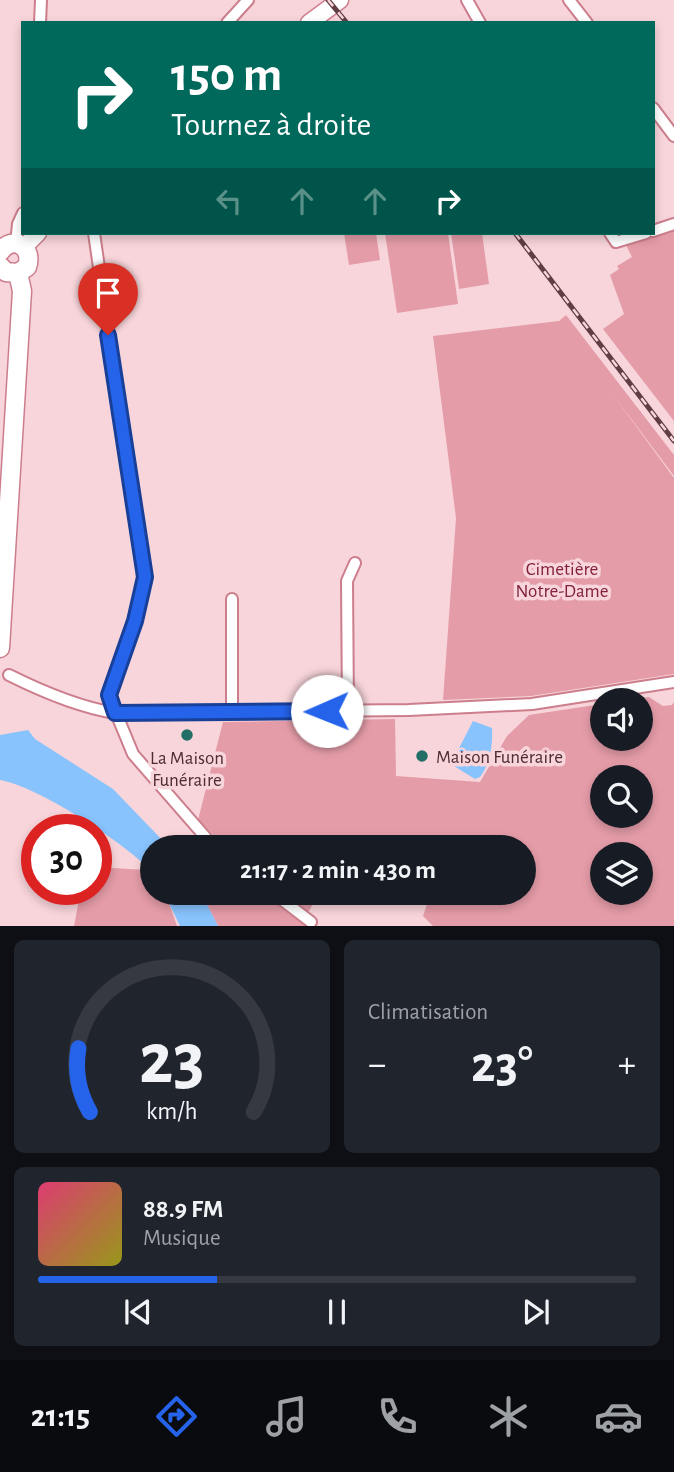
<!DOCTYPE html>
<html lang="fr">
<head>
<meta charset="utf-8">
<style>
  body { margin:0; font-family:"Alegreya Sans",sans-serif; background:#20242c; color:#f1f3f6; height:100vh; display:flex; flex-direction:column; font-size:26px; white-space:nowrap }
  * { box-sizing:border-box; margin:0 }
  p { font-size:23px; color:#9ea1a6 }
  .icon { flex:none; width:38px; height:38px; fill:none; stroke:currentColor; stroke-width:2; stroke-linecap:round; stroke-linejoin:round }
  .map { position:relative; height:926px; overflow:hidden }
  .panel { display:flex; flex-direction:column; gap:14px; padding:14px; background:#0d0f14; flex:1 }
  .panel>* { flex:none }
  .hud { position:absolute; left:21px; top:21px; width:634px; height:214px; border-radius:0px; box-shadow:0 4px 10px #0003; background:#00695c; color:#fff; overflow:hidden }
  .tools { position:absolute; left:590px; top:688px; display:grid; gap:14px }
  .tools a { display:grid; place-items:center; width:63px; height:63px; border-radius:50%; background:#171b24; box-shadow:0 4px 10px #0003; font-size:35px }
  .speed { position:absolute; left:21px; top:814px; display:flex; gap:14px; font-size:35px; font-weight:700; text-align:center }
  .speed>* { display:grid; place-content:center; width:91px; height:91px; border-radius:50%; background:#171b24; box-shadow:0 4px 10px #0003; line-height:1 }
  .speed .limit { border:10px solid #d22; background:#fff; color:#111 }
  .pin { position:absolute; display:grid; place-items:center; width:60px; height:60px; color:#fff; margin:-72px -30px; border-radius:50% 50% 50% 0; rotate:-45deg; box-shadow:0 0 7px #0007 }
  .pin .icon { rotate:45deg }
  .me { position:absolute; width:77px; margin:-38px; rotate:269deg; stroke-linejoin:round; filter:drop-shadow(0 0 5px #0008) }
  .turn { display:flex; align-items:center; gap:24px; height:147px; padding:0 35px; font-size:32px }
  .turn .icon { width:91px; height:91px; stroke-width:2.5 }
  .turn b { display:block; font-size:49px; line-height:60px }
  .lanes { display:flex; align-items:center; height:66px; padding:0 35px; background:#0003; justify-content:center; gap:35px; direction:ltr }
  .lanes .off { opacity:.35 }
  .big { font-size:52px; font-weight:600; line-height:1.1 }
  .panel .card { flex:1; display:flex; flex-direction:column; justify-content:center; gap:10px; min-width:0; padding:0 24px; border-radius:10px; background:#20242c }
  .panel .dial { align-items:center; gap:0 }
  .dial svg { height:182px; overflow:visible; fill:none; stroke:#363941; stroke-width:7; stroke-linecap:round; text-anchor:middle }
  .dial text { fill:#f1f3f6; stroke:none }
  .song { display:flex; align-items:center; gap:21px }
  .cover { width:84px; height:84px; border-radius:10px; background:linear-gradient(135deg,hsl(340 70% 55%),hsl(60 70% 35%)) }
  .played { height:7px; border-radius:4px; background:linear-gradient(90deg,#2563eb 30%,#363941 30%) }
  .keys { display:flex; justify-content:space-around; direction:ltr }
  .heat { display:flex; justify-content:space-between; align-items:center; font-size:38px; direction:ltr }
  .panel .tiles { flex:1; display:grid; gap:14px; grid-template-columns:1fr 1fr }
  .card:last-child { grid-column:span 2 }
  .trip { position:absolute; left:140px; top:835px; width:396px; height:70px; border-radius:35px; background:#171b24; box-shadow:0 4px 10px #0003; font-weight:600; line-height:70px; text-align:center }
  .menu { display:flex; height:112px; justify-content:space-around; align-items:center; background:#090b0e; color:#9ea1a6 }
  .menu .icon { width:49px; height:49px }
  .menu .current { color:#2563eb }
  .menu b { font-size:32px; color:#f1f3f6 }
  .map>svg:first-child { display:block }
  .green { fill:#e49ca8; fill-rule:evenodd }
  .water { fill:#88c3fd }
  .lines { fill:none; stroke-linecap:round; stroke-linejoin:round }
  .street-casing { stroke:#cc7e8c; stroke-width:14 }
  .secondary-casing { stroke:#cc7e8c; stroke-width:19 }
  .primary-casing { stroke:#cc7e8c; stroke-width:21 }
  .street { stroke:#fff; stroke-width:10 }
  .secondary { stroke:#fff; stroke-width:16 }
  .primary { stroke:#fff; stroke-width:18 }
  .rail-casing { stroke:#603e44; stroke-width:5 }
  .rail { stroke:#f8d5da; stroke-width:2.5; stroke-dasharray:8; stroke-linecap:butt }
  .route-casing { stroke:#184099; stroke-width:18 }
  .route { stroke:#2563eb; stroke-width:12 }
  .poi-dot { fill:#246e68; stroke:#f8d5da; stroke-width:2.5 }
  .labels { text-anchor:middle; stroke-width:7; stroke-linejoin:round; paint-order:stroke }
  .park-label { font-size:19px; fill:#82203c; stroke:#f8d5da }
  .poi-label { font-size:19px; fill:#4d2c32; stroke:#f8d5da; text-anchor:start }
</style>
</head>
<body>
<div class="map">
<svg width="674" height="926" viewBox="0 0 674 926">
  <rect width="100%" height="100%" fill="#f8d5da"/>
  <path class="green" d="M674,230V421L603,329L624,314L610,275L619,269L617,266L632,257L625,243Z
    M344,233H376L380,260L349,265Z
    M385,233H448L458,304L397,313Z
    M451,233H482L489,284L459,289Z
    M566,315L674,455V476L611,392L674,478V674L531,696L443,700L456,518L433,336L559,321Z
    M649,697L663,706L672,705L674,702V926H433L423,916L431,893L523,892V847H363L348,840L344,847H226L198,820L223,722L395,719L396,776L480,782L507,736L529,715L602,704V738H640V700H630ZM602,777H640V816H602ZM602,854H640V892H602Z
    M96,867L146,870L152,879V892L162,893L169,903L177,926H74L81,889H96Z
    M201,893H272L314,926H218Z
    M280,893H319L308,913Z"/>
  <path class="water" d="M473,721L492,728C493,745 490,764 480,777L475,779L454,766L455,756Z
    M28,730L35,739L113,789L169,847H152V872C127,844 37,786 0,780V735Z
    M164,893H201L218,926H180Z"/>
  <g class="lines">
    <g class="street-casing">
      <path id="street" d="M467,0L480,23
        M569,0L587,23
        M40,23L41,0
        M227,23L248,0
        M653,108L674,136
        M653,231L674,224
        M94,233L144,577L135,621L109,696L133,754L214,847
        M610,233L616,242L646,233
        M16,243L18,224L23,213
        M232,599V712
        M9,675C43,692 78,707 115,713L409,710L532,704L674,682
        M348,711L347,581L355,563
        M272,892L311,922"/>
    </g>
    <g class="secondary-casing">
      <path id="secondary" d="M309,23L340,0
        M24,247L38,233"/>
    </g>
    <g class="primary-casing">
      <path id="primary" d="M0,252C13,234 34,247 27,267L18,273L6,272L0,266
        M0,648L22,291L18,273"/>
    </g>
    <use href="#street" class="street"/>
    <use href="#secondary" class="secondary"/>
    <use href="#primary" class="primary"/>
    <g class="rail-casing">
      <path id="rail" d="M328,0L347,23
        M515,233L674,441"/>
    </g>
    <use href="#rail" class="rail"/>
  </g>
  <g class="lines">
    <g class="route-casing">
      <path id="route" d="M108,335L145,577L135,621L109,695L115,713L327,711"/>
    </g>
    <use href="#route" class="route"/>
  </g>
  <g class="poi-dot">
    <circle cx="187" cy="735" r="7"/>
    <circle cx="422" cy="756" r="7"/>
  </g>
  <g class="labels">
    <g class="park-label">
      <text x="562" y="575">Cimetière<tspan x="562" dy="22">Notre-Dame</tspan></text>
    </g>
    <g class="poi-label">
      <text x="436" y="763">Maison Funéraire</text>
      <text x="187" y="764" text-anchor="middle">La Maison<tspan x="187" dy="22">Funéraire</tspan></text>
    </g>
  </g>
</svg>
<div class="tools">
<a><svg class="icon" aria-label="sound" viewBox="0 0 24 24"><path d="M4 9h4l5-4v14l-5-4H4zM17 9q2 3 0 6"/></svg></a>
<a><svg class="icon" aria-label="search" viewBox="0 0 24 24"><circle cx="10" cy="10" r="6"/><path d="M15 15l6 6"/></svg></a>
<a><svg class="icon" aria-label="layers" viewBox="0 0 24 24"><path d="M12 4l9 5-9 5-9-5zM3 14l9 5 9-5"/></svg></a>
</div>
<div class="speed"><div class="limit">30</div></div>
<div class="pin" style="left:108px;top:335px;background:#d93025"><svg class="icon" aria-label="arrive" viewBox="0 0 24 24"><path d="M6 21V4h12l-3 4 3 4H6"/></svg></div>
<svg class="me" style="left:327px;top:711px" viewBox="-20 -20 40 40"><circle r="19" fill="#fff"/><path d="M0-13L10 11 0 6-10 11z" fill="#2563eb"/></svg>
<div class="trip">21:17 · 2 min · 430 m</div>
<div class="hud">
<div class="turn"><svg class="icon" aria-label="right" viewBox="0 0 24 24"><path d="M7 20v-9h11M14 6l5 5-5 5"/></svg><div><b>150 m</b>Tournez à droite</div></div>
<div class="lanes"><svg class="icon off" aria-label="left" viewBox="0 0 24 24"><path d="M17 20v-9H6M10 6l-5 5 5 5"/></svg><svg class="icon off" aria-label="ahead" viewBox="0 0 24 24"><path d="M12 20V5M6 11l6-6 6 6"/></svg><svg class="icon off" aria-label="ahead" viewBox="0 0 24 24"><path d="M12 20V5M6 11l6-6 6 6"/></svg><svg class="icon" aria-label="right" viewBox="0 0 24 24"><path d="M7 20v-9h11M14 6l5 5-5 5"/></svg></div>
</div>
</div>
<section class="panel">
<div class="tiles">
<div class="card dial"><svg viewBox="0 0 100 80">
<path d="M14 69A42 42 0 1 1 86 69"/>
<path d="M14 69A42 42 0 0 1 9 41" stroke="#2563eb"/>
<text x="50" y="56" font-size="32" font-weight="700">23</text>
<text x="50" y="72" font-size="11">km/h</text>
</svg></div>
<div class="card"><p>Climatisation</p>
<div class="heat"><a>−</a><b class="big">23°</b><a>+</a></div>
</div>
<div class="card">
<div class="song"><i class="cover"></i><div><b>88.9 FM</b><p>Musique</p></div></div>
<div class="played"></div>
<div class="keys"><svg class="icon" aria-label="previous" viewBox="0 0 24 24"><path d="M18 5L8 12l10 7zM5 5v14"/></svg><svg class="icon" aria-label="pause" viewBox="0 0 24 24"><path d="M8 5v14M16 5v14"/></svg><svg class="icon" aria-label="next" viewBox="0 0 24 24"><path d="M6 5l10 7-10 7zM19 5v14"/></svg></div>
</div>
</div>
</section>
<nav class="menu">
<b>21:15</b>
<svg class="icon current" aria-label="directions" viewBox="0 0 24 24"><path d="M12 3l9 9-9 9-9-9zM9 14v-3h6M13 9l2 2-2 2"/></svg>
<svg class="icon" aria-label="music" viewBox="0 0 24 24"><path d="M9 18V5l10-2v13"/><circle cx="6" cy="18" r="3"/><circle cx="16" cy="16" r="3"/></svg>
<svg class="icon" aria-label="phone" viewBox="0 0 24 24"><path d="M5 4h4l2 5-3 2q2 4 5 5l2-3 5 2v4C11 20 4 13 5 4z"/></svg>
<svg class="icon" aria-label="climate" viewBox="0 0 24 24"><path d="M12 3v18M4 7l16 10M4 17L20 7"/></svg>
<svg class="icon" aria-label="car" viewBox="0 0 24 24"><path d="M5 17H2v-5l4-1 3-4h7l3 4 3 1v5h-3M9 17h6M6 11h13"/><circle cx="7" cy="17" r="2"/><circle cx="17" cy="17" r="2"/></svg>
</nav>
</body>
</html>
